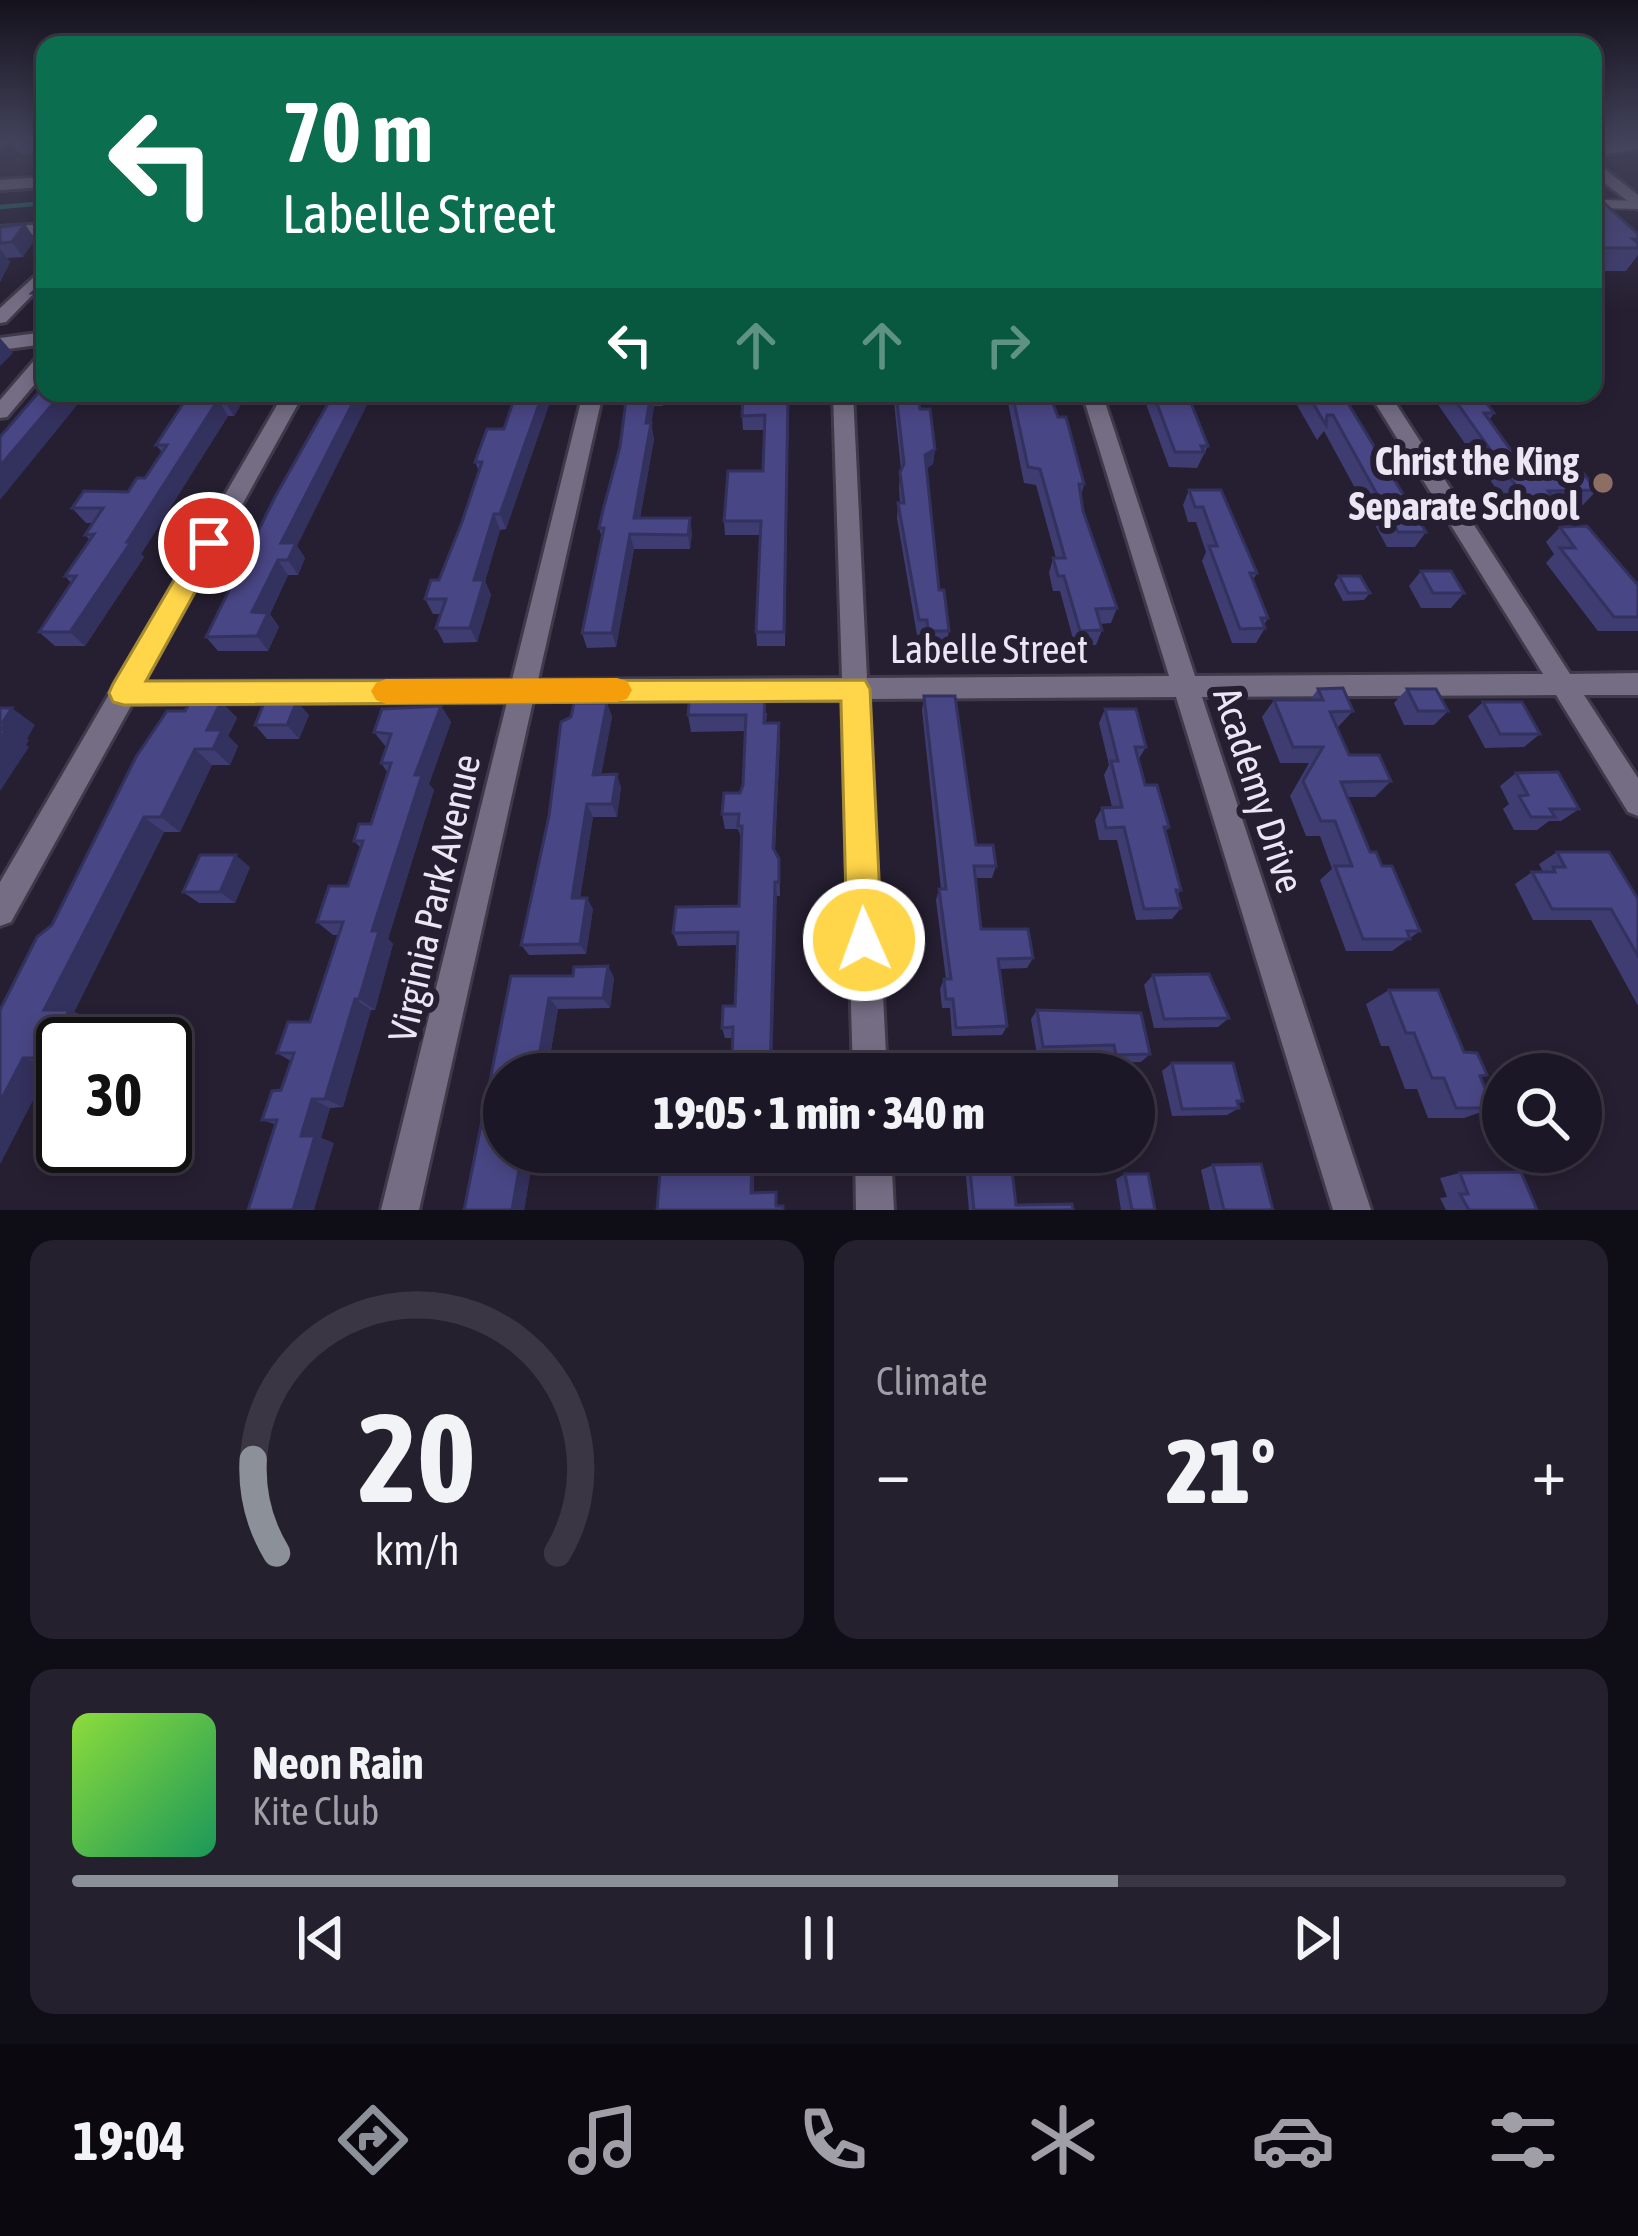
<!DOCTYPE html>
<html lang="en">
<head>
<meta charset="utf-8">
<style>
  body { margin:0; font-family:"Asap Condensed",sans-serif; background:#25202e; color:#f1f3f6; height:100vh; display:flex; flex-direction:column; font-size:45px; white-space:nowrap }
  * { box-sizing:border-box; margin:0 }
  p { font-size:39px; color:#a09fa7 }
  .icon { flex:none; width:66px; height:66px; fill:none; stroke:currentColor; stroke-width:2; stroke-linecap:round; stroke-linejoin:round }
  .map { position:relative; height:1210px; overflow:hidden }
  .details { display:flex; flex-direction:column; gap:30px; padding:30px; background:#0f0d15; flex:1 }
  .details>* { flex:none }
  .hud { position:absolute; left:36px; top:36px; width:1566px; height:366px; border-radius:24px; box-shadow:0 6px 18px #0003,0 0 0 3px #3a3643; background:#0b6e4f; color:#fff; overflow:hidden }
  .controls { position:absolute; left:1482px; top:1053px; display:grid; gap:24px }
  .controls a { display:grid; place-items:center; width:120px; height:120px; border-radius:50%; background:#1c1726; box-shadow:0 6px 18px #0003,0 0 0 3px #3a3643; font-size:60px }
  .speed { position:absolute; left:36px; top:1017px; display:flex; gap:24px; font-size:60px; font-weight:700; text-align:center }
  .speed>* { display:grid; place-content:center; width:156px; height:156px; border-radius:50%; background:#1c1726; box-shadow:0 6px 18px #0003,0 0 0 3px #3a3643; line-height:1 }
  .speed .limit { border:6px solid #111; border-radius:18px; background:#fff; color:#111 }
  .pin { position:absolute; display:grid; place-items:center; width:102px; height:102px; color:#fff; margin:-51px; border:6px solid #fff; border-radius:50%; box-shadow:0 3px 12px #0007 }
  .me { position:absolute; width:132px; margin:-66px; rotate:358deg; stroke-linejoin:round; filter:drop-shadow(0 0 9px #0008) }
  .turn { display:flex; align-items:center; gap:42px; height:252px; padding:0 48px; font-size:54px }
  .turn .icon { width:156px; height:156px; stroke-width:2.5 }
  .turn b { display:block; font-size:84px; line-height:102px }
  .lanes { display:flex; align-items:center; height:114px; padding:0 48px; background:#0003; justify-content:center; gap:60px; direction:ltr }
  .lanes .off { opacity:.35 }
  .big { font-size:90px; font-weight:800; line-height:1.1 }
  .details .widget { flex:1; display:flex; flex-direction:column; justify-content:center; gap:18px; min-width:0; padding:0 42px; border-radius:24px; background:#25202e }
  .details .dial { align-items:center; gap:0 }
  .dial svg { height:312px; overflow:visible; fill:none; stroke:#3a3643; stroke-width:7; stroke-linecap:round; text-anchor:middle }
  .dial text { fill:#f1f3f6; stroke:none }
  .song { display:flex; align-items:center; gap:36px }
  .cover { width:144px; height:144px; border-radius:18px; background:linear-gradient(135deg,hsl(90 70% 55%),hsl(150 70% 35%)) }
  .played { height:12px; border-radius:6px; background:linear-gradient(90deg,#8c9099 70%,#3a3643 70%) }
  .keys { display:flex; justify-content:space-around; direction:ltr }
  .heat { display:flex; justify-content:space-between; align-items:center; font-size:66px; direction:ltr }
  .details .tiles { flex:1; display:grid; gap:30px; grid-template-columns:1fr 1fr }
  .widget:last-child { grid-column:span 2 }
  .trip { position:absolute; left:483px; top:1053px; width:672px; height:120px; border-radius:60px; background:#1c1726; box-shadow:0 6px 18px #0003,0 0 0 3px #3a3643; font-weight:800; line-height:120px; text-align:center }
  .menu { display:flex; height:192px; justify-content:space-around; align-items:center; background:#0b090f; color:#a09fa7 }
  .menu .icon { width:84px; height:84px }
  .menu .selected { color:#8c9099 }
  .menu b { font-size:54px; color:#f1f3f6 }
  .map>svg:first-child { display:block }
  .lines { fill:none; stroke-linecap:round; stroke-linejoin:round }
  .stream { stroke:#236063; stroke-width:4.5 }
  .service-casing { stroke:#3f3a49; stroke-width:12 }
  .minor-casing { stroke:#3f3a49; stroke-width:6 }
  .tertiary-casing { stroke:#3f3a49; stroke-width:6 }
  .service { stroke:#756d84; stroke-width:8 }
  .minor { fill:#756d84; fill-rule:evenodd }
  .tertiary { fill:#756d84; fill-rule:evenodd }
  .wall { fill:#3f3c72 }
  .shaded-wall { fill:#33315d }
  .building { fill:#494685; stroke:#33315d; stroke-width:3 }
  .route { fill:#ffd54a; stroke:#a68a30; stroke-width:3 }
  .slow { fill:#f59e0b }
  .education-dot { fill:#8d6e63; stroke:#261f32; stroke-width:4.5 }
  .labels { text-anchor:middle; stroke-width:12; stroke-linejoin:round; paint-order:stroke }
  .poi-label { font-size:39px; font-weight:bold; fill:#eae6f3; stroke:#261f32; text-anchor:end }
  .street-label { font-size:39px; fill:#eae6f3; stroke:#261f32 }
</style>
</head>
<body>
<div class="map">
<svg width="1638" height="1210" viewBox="0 0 1638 1210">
  <rect width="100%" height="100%" fill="#261f32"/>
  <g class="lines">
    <path class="stream" d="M0,207L45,203"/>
    <g class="service-casing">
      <path id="service" d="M1604,204L1638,205"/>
    </g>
    <g class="minor-casing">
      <path id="minor" d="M0,139H10L0,146Z
        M45,224V234L0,237V227Z
        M45,267V282L6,322L0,323V308Z
        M45,354V372L7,417L0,418V400L38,356Z
        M284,393H304L144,682L512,680L583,393H603L538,680L842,678L833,393H853L867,678L1169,676L1082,393H1102L1195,676L1543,674L1369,393H1389L1570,674L1638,673V695H1584L1638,778V816L1628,812L1556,695L1202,697L1371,1210H1333L1176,697L868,699L887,1074H853L842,700L533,701L419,1210H381L507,702L132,704L11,922L0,926V882Z
        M855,1152H891L894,1210H856Z"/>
    </g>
    <g class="tertiary-casing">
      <path id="tertiary" d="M1638,139V149L1593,156V146Z
        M1593,160L1638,195V209L1593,174Z
        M45,177V187L0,190V180Z
        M45,332V344L0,350V338Z"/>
    </g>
    <use href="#service" class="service"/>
    <use href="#minor" class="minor"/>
    <use href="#tertiary" class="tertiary"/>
  </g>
  <path class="wall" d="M45,139V154H20L10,140Z
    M1593,193L1638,234V255L1626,271H1593Z
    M0,227L35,239L23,257L7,258L10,262L0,282Z
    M45,280V308H44L32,293Z
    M190,393H248L234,416H228L141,554L144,557L85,646H55L39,632L71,583L65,576L90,540L85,535L93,523H86L72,508L128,492L145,478L162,452L156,445Z
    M334,393L297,546L305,558L298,575H288L270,614L279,627L268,651H218L206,637Z
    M508,393H553L506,529L500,530L485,581L491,595L477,642L444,643L436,628L441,614H433L425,599L439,580L462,522L479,471L475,462L504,429L512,405Z
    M627,393H666L663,406H654L651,424L654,439L640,518L692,533L690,549H634L616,647L587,648L582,633L602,538L599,528L620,447Z
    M789,393L785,646H757L756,632L760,535H725L724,521L763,471L764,430H743L742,416Z
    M893,393H917L920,409L935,449L933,464L926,469L939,590L949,631L946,646H926L925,634L917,635L897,518L898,503H900L899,487L901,469Z
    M1006,393H1049L1084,484L1081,496L1083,511L1117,608L1111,623L1100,624L1102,630L1096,645L1075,646L1060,591H1053L1049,573L1053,558H1056L1036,485L1024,483Z
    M1142,393H1187L1208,446L1197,468L1169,467Z
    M1290,393H1331L1426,532L1415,547H1387L1324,431L1317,440Z
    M1430,393H1483L1481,395L1494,413L1489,420L1510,449L1548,473L1597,490L1583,505H1559L1560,507L1547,521L1519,522Z
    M1189,490L1257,573L1253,580L1268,618L1264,625L1265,628L1256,643H1232L1202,561L1206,552L1196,522H1188L1183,505Z
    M1560,527L1638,583V631H1598L1546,563L1554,554L1546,542Z
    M1421,571L1464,593L1451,608H1421L1409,586Z
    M1339,576L1370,593L1364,600L1343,601L1334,584Z
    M1318,689L1353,711L1337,728L1349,755L1391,781L1375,797H1347L1370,852L1382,866L1420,931L1392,951H1346L1320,880L1332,869L1320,836H1306L1290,796L1309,763H1280L1262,717L1274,700H1310Z
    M1407,689L1448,711L1434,725H1404L1394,703Z
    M924,696L976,845L996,866L992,878H975L981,929L1033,958L1027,968L999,969L1007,1026L1002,1035L952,1036L950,1008H942L940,989L944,979H946L936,900L939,889H941L922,710Z
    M221,702L237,718L228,736L238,746L230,765H212L180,832H164L74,1012L93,1020L63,1044V1067H50L0,1164L52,925L185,711Z
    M1483,702L1540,734L1524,747L1485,748L1468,716Z
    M607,703L612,717L601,775L621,787L617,817H593L580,898L593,909L586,954L529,955L521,945L571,717Z
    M441,706L451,722L429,784L434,790L388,939L393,944L375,1010H371L343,1107L330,1108L321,1138L334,1143L262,1120L281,1090L291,1061L277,1053L310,1022L339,935H333L317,922L348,886L361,848L354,841L371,824L388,773L381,763L386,747L374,732Z
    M1105,709L1146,747L1138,760L1145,785L1169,827L1165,832L1181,890L1178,894L1181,908L1172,919L1136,920L1117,840H1099L1095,820L1102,808L1112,807L1104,775L1109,765L1099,723Z
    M767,713L766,723L780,740L775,851L779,859L780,896H777L735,1070L732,1060L733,1038H725L722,1028L735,1006L738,945L678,946L673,933L739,906L742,841L738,829H725L722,814L740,793L743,785L746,731L691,732L688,715Z
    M309,715L299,739H267L255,725Z
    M1516,773L1579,809L1561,821H1549L1537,830H1514L1503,809L1509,804L1500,786Z
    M1557,852L1638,899V1006L1591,920H1533L1515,884L1532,872H1543L1539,864Z
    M250,867L235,903H199L183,892Z
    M608,966L614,978L610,1008L558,1009L524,1210H464L511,976H573Z
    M1153,975L1229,1018L1218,1027L1154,1028L1144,985Z
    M1389,990L1464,1052L1487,1075L1481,1078L1493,1108L1464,1118H1428L1417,1089H1405L1389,1046H1381L1366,1004Z
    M1037,1010L1150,1054L1141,1062L1108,1063L1106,1053L1037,1055L1031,1019Z
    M1172,1063L1243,1101L1238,1104L1239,1108L1227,1115L1172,1116L1162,1071Z
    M732,1152H785L784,1164H754V1193L778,1197L657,1210L732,1170Z
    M969,1161L1016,1205L1073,1210H969L965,1166Z
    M1213,1165L1273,1210H1210L1201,1170Z
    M1460,1173L1537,1210H1446L1440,1198L1447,1197L1440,1178Z
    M1125,1174L1155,1210H1121L1116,1179Z"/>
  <path class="shaded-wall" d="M45,139V153L36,140Z
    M25,224L35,239L23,257L12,242Z
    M0,249L10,262L0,282Z
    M0,338L13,353L0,366Z
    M62,393H87L0,500V466Z
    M229,393H248L234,416L224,400Z
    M358,393H373L297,546L305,558L298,575L288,560L281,543Z
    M543,393H553L506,529L500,514Z
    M652,393L654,406L651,424L654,439L637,533L634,518L646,423Z
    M218,400L228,416L141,554L144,557L85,646L70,632Z
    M935,449L933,464L923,471L925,455Z
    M494,514L500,530L485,581L491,595L477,642L470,628L474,580Z
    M690,518L692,533L690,549L688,535Z
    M630,534L634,549L616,647L612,633Z
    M278,560L288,575L270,614L279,627L268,651L257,636L252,612Z
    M297,701L309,715L299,739L287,725Z
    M221,702L237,718L228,736L238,746L230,765L213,749L207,730Z
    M607,703L612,717L598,788L593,775Z
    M441,706L451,722L429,784L434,790L388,939L393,944L375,1010L359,999L372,931L415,775Z
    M12,708L35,725L27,739L29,740L26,745L29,747L0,791V739L2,723Z
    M779,723L780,740L774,863L773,848Z
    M195,749L212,765L180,832L161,817Z
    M617,774L621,787L617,817L612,804Z
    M587,804L593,817L578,909L572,898Z
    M144,817L164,832L74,1012L93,1020L82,1044H63V1064L46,1058L44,1010Z
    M236,855L250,867L235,903L220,892Z
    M775,882L777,896L772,1074H770Z
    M587,898L593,909L586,954L580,944Z
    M608,966L614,978L610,1008L603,998Z
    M549,998L558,1009L547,1074H536Z
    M355,999L371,1010L343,1107L325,1099Z
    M23,1058L50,1067L0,1164V1102Z
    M312,1099L330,1108L321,1138L334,1143L314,1210H293L301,1136Z
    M522,1152H534L524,1210H512Z
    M752,1157L754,1164V1198L751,1193Z"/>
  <path class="building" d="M1593,193L1638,234V239H1633L1638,243V248H1593Z
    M25,224L12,242L0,243V227Z
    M45,280V293H32Z
    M45,385V393H62L0,466V437Z
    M190,393H229L224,400H218L127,542H131L70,632H39L76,576H65L94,534L85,535L103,508H72L84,491L128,492L137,478H145L167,445H156Z
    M334,393H358L281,543H296L288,560H278L252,612L268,613L257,636L206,637L275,497Z
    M516,393H543L500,514H494L474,580H484L470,628H436L446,599H425L431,580H439L462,522L482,462H475L487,429H504Z
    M627,393H651L646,423H651L634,518H690L688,535L630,534L612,633H582L604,528H599L603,510L620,447Z
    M743,393H788L784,632H756L761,521H724L728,471H763L765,415L742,416Z
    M896,393H917L920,409H930L935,449L925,455L939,590H944L949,631H928L927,620H919L898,503H904L900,472L904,464Z
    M1012,393H1049L1058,417H1066L1084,484H1079L1083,511L1117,608L1096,609L1102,630L1080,631L1064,576H1058L1053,558H1065L1040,469L1028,467Z
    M1153,393H1187L1208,446H1201L1204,452H1175Z
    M1307,393L1343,395L1426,532H1398L1333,415H1327L1326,425Z
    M1450,393H1479L1494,413H1484L1510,449H1531L1548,473H1583L1597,490L1548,491L1560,507H1531Z
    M1189,490H1221L1257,573H1250L1268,618H1261L1265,628L1240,629L1209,546H1217L1203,507H1195Z
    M1587,526L1636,583H1638V617H1614L1560,548H1575L1560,527Z
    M1421,571H1451L1464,593H1433Z
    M1339,576H1360L1370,593H1348Z
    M1343,688L1353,711L1330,712L1349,755H1379L1391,781L1341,782L1370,852H1376L1382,866H1392L1420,931H1407L1410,939H1363L1335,866H1352L1335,821H1321L1303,781L1323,747H1293L1274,700H1323L1318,689Z
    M1407,689H1436L1448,711H1418Z
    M690,692L765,695L764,723H779L773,848L779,859V882H775L770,1074H736V1060H732L733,1027L722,1028L723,1006H735L738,932L673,933L676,907L739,906L742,826H738L739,814H722L724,793H740L743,785L746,715H688Z
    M924,696H955L976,845H993L996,866H974L981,929H1028L1033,958L998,959L1007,1026L956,1028L953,999H946L944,979H951L939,889H946Z
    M265,701H297L287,725H255Z
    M190,702H221L207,730H222L213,749H195L161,817H144L44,1010H69L46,1058H23L0,1102V1010L37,937L52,925L136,757L167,711H185Z
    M1483,702H1522L1540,734H1500Z
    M574,703H607L593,775L617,774L612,804H587L572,898H587L580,944L521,945L549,816L561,722L571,717Z
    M441,706L415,775H422L372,931H379L359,999H355L325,1099H312L301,1136H315L293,1210H248L277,1120H262L272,1091L281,1090L294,1053H277L288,1022H310L343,922H317L329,886H348L363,841H354L359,824H371L391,763H381L391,734L374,732L382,709Z
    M0,708H12L2,723H6L1,730H6L0,739Z
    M1105,709H1136L1146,747H1135L1145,785H1157L1169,827H1164L1181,890H1176L1181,908L1144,909L1124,827L1106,828L1102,808L1122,807L1111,761H1118Z
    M1558,772L1579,809H1550L1555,817H1531L1519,796L1528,795L1516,773Z
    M1557,852H1609L1638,899V956L1611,909H1552L1532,872H1555L1553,867H1565Z
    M200,855H236L220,892H183Z
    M608,966L603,998H549L536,1074H504V1152H522L512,1210H464L511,976H573L574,967Z
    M1209,974L1229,1018L1164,1019L1153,975Z
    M1389,990H1438L1464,1052L1477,1053L1487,1075L1480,1076L1493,1108H1456L1444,1078H1432L1414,1033H1406Z
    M1037,1010L1141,1013L1150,1054L1116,1055L1114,1045L1043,1047Z
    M1172,1063H1233L1243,1101H1237L1239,1108L1182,1109Z
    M1006,1066L1007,1074H967L966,1067Z
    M732,1152H783V1157H752L751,1193L776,1192V1206H783V1210H657L660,1173L732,1170Z
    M969,1161H1011L1016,1205L1072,1204L1073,1210H974Z
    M1261,1164L1273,1210H1224L1213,1165Z
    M1521,1172L1537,1210H1469L1460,1194H1468L1460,1173Z
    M1125,1174H1148L1155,1210H1132Z"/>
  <linearGradient id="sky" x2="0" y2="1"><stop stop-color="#15111c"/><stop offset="0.45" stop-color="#41425a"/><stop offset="1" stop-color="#41425a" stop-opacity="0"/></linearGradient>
  <rect width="1638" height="309" fill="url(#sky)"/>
  <path class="route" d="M209,534L222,543L146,681L865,680L870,689L882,940L877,952L864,958L852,952L847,940L841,701L124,705L113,702L109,693L113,684L200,536Z"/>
  <path class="slow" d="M617,678L627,681L632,690L627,699L617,702L386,704L376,700L371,691L376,683L386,679Z"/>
  <circle class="education-dot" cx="1603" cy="483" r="12"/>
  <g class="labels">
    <g class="poi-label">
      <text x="1579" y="475">Christ the King<tspan x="1579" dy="45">Separate School</tspan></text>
    </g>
    <g class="street-label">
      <text x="989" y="663">Labelle Street</text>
      <text transform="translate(1259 790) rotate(72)" y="14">Academy Drive</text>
      <text transform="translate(434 898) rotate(-77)" y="14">Virginia Park Avenue</text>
    </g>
  </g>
</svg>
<div class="controls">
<a><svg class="icon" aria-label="search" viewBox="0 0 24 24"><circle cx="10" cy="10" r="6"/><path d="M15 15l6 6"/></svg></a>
</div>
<div class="speed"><div class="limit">30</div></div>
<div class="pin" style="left:209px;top:543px;background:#d93025"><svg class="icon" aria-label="arrive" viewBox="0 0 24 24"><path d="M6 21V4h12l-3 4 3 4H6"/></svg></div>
<svg class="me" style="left:864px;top:940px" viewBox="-20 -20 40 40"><circle r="17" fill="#ffd54a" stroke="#fff" stroke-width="3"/><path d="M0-11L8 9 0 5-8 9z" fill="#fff"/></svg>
<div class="trip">19:05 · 1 min · 340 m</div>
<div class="hud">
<div class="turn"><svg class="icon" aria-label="left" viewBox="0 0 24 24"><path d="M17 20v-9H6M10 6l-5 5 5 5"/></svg><div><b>70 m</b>Labelle Street</div></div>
<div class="lanes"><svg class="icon" aria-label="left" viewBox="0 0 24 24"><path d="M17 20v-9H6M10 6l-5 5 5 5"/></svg><svg class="icon off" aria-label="ahead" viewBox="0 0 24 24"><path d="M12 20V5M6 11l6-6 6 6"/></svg><svg class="icon off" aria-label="ahead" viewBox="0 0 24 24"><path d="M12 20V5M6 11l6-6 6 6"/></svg><svg class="icon off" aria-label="right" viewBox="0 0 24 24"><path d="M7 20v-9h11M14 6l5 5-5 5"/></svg></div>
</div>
</div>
<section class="details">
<div class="tiles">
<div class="widget dial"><svg viewBox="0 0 100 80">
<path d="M14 69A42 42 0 1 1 86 69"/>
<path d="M14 69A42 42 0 0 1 8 45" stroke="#8c9099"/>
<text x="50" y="56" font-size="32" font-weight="700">20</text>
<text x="50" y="72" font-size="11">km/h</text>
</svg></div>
<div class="widget"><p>Climate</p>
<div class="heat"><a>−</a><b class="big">21°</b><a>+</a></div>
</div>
<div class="widget">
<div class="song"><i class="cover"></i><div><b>Neon Rain</b><p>Kite Club</p></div></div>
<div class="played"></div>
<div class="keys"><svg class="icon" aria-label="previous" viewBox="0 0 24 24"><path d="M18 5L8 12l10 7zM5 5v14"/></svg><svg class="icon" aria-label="pause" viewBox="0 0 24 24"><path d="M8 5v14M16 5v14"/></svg><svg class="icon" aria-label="next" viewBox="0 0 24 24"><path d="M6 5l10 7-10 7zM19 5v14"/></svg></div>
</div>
</div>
</section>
<nav class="menu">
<b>19:04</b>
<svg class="icon selected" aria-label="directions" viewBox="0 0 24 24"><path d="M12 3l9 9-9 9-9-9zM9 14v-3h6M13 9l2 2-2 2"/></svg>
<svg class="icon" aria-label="music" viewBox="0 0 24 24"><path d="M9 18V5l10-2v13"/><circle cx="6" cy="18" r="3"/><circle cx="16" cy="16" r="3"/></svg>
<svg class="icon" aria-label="phone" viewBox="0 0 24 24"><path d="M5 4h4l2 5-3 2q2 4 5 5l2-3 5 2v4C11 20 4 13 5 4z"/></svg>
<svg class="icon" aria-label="climate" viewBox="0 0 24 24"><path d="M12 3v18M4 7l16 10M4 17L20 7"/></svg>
<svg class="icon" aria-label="car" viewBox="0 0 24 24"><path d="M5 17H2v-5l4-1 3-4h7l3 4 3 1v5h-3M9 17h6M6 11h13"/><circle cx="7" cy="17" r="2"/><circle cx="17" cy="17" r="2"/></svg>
<svg class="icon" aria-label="filters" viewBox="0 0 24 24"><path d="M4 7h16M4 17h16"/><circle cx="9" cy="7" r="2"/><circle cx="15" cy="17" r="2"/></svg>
</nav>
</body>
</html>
